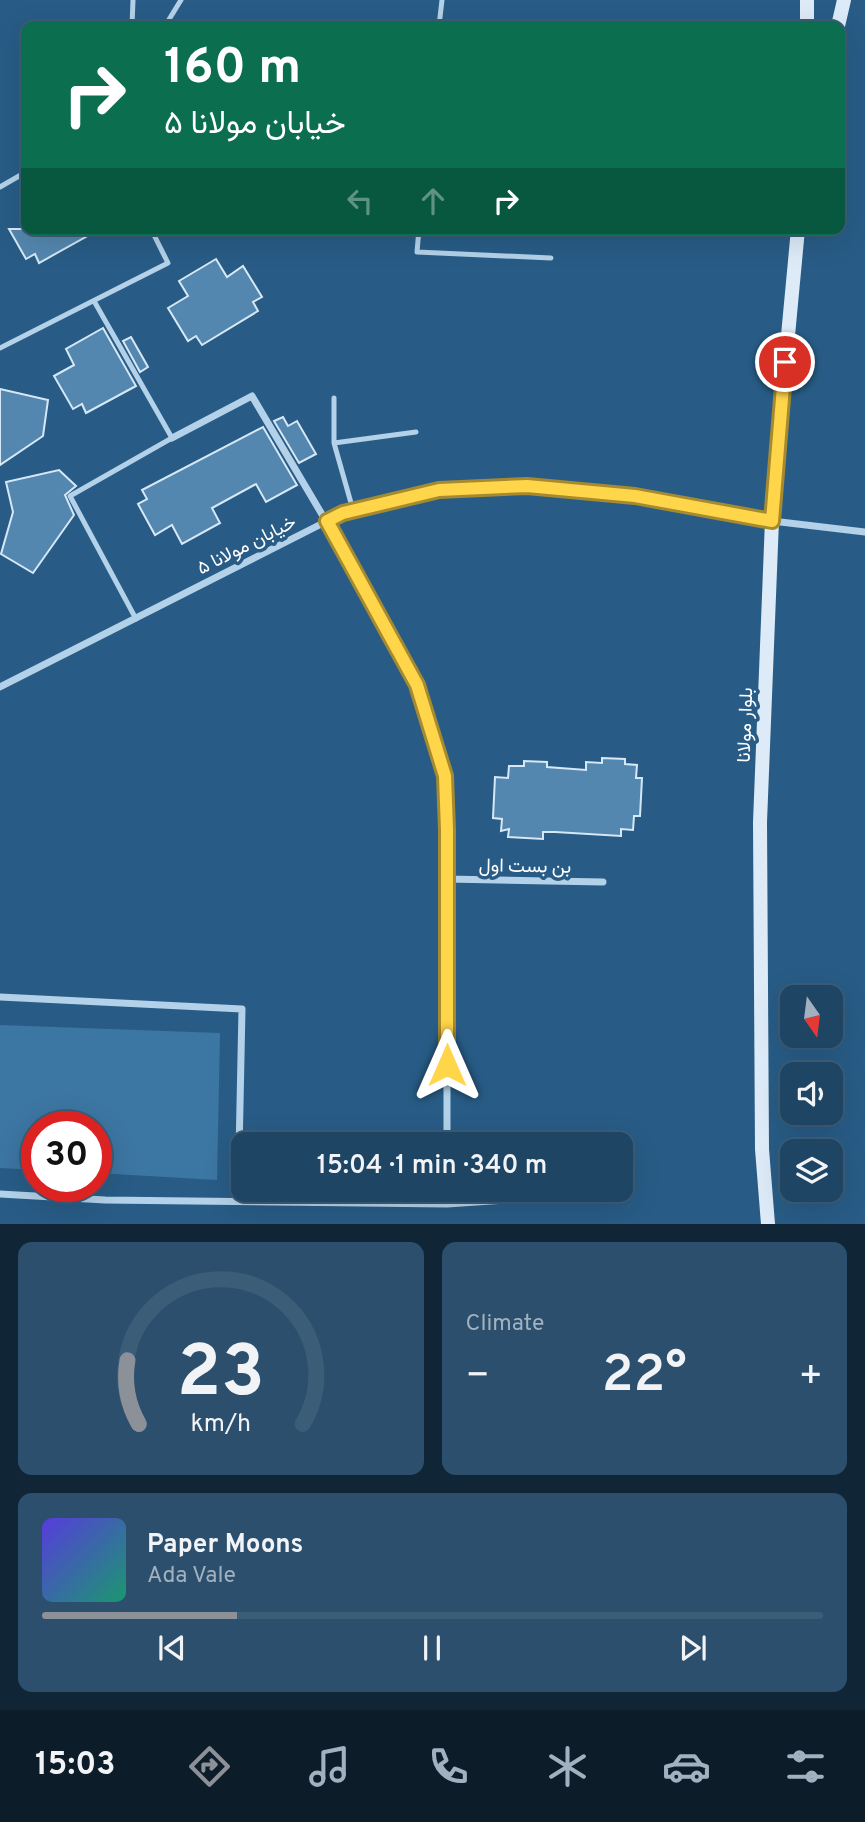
<!DOCTYPE html>
<html lang="en">
<head>
<meta charset="utf-8">
<style>
  body { margin:0; font-family:Overpass,Vazirmatn,sans-serif; background:#2b4f6d; color:#f1f3f6; height:100vh; display:flex; flex-direction:column; font-size:26px; white-space:nowrap }
  * { box-sizing:border-box; margin:0 }
  p { font-size:23px; color:#a1b1bf }
  .icon { flex:none; width:38px; height:38px; fill:none; stroke:currentColor; stroke-width:2; stroke-linecap:round; stroke-linejoin:round }
  .map { position:relative; height:1224px; overflow:hidden }
  .drawer { display:flex; flex-direction:column; gap:18px; padding:18px; background:#102637; flex:1 }
  .drawer>* { flex:none }
  .top-card { position:absolute; left:21px; top:21px; width:824px; height:214px; border-radius:14px; box-shadow:0 7px 28px #0002,0 0 0 2px #3c5d78; background:#0b6e4f; color:#fff; overflow:hidden }
  .needle { width:46px; rotate:166deg }
  .buttons { position:absolute; left:780px; top:985px; display:grid; gap:14px }
  .buttons a { display:grid; place-items:center; width:63px; height:63px; border-radius:14px; background:#1e4564; box-shadow:0 7px 28px #0002,0 0 0 2px #3c5d78; font-size:35px }
  .speed { position:absolute; left:21px; top:1111px; display:flex; gap:14px; font-size:35px; font-weight:700; text-align:center }
  .speed>* { display:grid; place-content:center; width:91px; height:91px; border-radius:50%; background:#1e4564; box-shadow:0 7px 28px #0002,0 0 0 2px #3c5d78; line-height:1 }
  .speed .limit { border:10px solid #d22; background:#fff; color:#111 }
  .pin { position:absolute; display:grid; place-items:center; width:60px; height:60px; color:#fff; margin:-30px; border:4px solid #fff; border-radius:50%; box-shadow:0 2px 7px #0007 }
  .me { position:absolute; width:77px; margin:-38px; rotate:0deg; stroke-linejoin:round; filter:drop-shadow(0 0 5px #0008) }
  .turn { display:flex; align-items:center; gap:24px; height:147px; padding:0 28px; font-size:32px }
  .turn .icon { width:91px; height:91px; stroke-width:2.5 }
  .turn b { display:block; font-size:49px; line-height:60px }
  .lanes { display:flex; align-items:center; height:66px; padding:0 28px; background:#0003; justify-content:center; gap:35px; direction:ltr }
  .lanes .off { opacity:.35 }
  .big { font-size:52px; font-weight:600; line-height:1.1 }
  .drawer .widget { flex:1; display:flex; flex-direction:column; justify-content:center; gap:10px; min-width:0; padding:0 24px; border-radius:14px; background:#2b4f6d }
  .drawer .dial { align-items:center; gap:0 }
  .dial svg { height:182px; overflow:visible; fill:none; stroke:#3c5d78; stroke-width:7; stroke-linecap:round; text-anchor:middle }
  .dial text { fill:#f1f3f6; stroke:none }
  .song { display:flex; align-items:center; gap:21px }
  .cover { width:84px; height:84px; border-radius:10px; background:linear-gradient(135deg,hsl(250 70% 55%),hsl(160 70% 35%)) }
  .played { height:7px; border-radius:4px; background:linear-gradient(90deg,#8c9099 25%,#3c5d78 25%) }
  .keys { display:flex; justify-content:space-around; direction:ltr }
  .heat { display:flex; justify-content:space-between; align-items:center; font-size:38px; direction:ltr }
  .drawer .tiles { flex:1; display:grid; gap:18px; grid-template-columns:1fr 1fr }
  .widget:last-child { grid-column:span 2 }
  .trip { position:absolute; left:231px; top:1132px; width:402px; height:70px; border-radius:14px; background:#1e4564; box-shadow:0 7px 28px #0002,0 0 0 2px #3c5d78; font-weight:600; line-height:70px; text-align:center }
  .tab-bar { display:flex; height:112px; justify-content:space-around; align-items:center; background:#0c1c28; color:#a1b1bf }
  .tab-bar .icon { width:49px; height:49px }
  .tab-bar .selected { color:#8c9099 }
  .tab-bar b { font-size:32px; color:#f1f3f6 }
  .map>svg:first-child { display:block }
  .green { fill:#3c76a2 }
  .building { fill:#5487af; stroke:#d6e8f6; stroke-width:2 }
  .lines { fill:none; stroke-linecap:round; stroke-linejoin:round }
  .lane { stroke:#b3d1e8; stroke-width:5 }
  .street { stroke:#b3d1e8; stroke-width:7 }
  .secondary { stroke:#dcebf7; stroke-width:14 }
  .route-casing { stroke:#a68a30; stroke-width:18 }
  .route { stroke:#ffd54a; stroke-width:12 }
  .labels { text-anchor:middle; stroke-width:7; stroke-linejoin:round; paint-order:stroke }
  .street-label { font-size:19px; fill:#fff; stroke:#285c86 }
</style>
</head>
<body>
<div class="map">
<svg width="865" height="1224" viewBox="0 0 865 1224">
  <rect width="100%" height="100%" fill="#285c86"/>
  <path class="green" d="M0,1025L220,1033L217,1180L96,1173V1127H37V1170L0,1168Z"/>
  <path class="building" d="M9,229H100L39,263L35,254L26,259Z
    M216,259L227,277L243,266L262,297L253,302L258,311L202,345L196,336L188,341L168,308L188,296L179,281Z
    M103,328L136,386L86,413L82,404L73,409L54,376L74,365L66,349Z
    M131,337L148,367L140,372L123,341Z
    M0,389L48,400L43,436L0,465Z
    M283,417L288,426L297,421L316,454L299,463L274,421Z
    M263,427L297,485L266,502L256,484L212,508L220,523L182,544L172,525L155,535L138,504L147,499L142,490Z
    M59,470L76,486L65,495L74,515L33,573L1,554L13,512L6,482Z
    M602,758L625,759V764L637,765L636,778H642L640,816H634L633,830L621,829V836L555,832H543V839L508,837L509,829L501,831L502,819L493,818L495,777L508,778L509,766H524V761L547,762V767L586,770V762L602,763Z"/>
  <g class="lines">
    <path class="lane" d="M132,26L133,0
      M165,26L181,0
      M439,26L442,0
      M0,187L26,172
      M419,229L417,252L551,258
      M94,301L172,438L70,496L136,619
      M0,348L168,263L151,229
      M334,398V443L353,510
      M334,443L416,432"/>
    <path class="street" d="M172,438L252,396L372,599L417,685L445,776L447,830V1144
      M0,687L343,513L439,490L527,487L635,496L772,521L865,532
      M447,879L603,882
      M0,997L242,1009L238,1201
      M0,1194L105,1200L447,1204L567,1196
      M447,1204V1190"/>
    <path class="secondary" d="M807,26V0
      M838,26L844,0
      M768,1224L762,1149L760,822L773,495L798,229"/>
  </g>
  <g class="lines">
    <g class="route-casing">
      <path id="route" d="M447,1065V830L445,776L417,685L327,521L343,513L439,490L527,486L635,496L772,521L785,362"/>
    </g>
    <use href="#route" class="route"/>
  </g>
  <g class="labels">
    <g class="street-label">
      <text transform="translate(246 544) rotate(-27)" y="7">خیابان مولانا ۵</text>
      <text transform="translate(744 725) rotate(-88)" y="7">بلوار مولانا</text>
      <text transform="translate(525 865) rotate(1)" y="7">بن بست اول</text>
    </g>
  </g>
</svg>
<div class="buttons">
<a><svg class="needle" viewBox="-14 -14 28 28"><path d="M0-13l5 13h-10z" fill="#e53935"/><path d="M0 13l5-13h-10z" fill="#a1b1bf"/></svg></a>
<a><svg class="icon" aria-label="sound" viewBox="0 0 24 24"><path d="M4 9h4l5-4v14l-5-4H4zM17 9q2 3 0 6"/></svg></a>
<a><svg class="icon" aria-label="layers" viewBox="0 0 24 24"><path d="M12 4l9 5-9 5-9-5zM3 14l9 5 9-5"/></svg></a>
</div>
<div class="speed"><div class="limit">30</div></div>
<div class="pin" style="left:785px;top:362px;background:#d93025"><svg class="icon" aria-label="arrive" viewBox="0 0 24 24"><path d="M6 21V4h12l-3 4 3 4H6"/></svg></div>
<svg class="me" style="left:447px;top:1065px" viewBox="-20 -20 40 40"><path d="M0-17L14 15 0 8-14 15z" fill="#ffd54a" stroke="#fff" stroke-width="4"/></svg>
<div class="trip">15:04 · 1 min · 340 m</div>
<div class="top-card">
<div class="turn"><svg class="icon" aria-label="right" viewBox="0 0 24 24"><path d="M7 20v-9h11M14 6l5 5-5 5"/></svg><div><b>160 m</b>خیابان مولانا ۵</div></div>
<div class="lanes"><svg class="icon off" aria-label="left" viewBox="0 0 24 24"><path d="M17 20v-9H6M10 6l-5 5 5 5"/></svg><svg class="icon off" aria-label="ahead" viewBox="0 0 24 24"><path d="M12 20V5M6 11l6-6 6 6"/></svg><svg class="icon" aria-label="right" viewBox="0 0 24 24"><path d="M7 20v-9h11M14 6l5 5-5 5"/></svg></div>
</div>
</div>
<section class="drawer">
<div class="tiles">
<div class="widget dial"><svg viewBox="0 0 100 80">
<path d="M14 69A42 42 0 1 1 86 69"/>
<path d="M14 69A42 42 0 0 1 9 41" stroke="#8c9099"/>
<text x="50" y="56" font-size="32" font-weight="700">23</text>
<text x="50" y="72" font-size="11">km/h</text>
</svg></div>
<div class="widget"><p>Climate</p>
<div class="heat"><a>−</a><b class="big">22°</b><a>+</a></div>
</div>
<div class="widget">
<div class="song"><i class="cover"></i><div><b>Paper Moons</b><p>Ada Vale</p></div></div>
<div class="played"></div>
<div class="keys"><svg class="icon" aria-label="previous" viewBox="0 0 24 24"><path d="M18 5L8 12l10 7zM5 5v14"/></svg><svg class="icon" aria-label="pause" viewBox="0 0 24 24"><path d="M8 5v14M16 5v14"/></svg><svg class="icon" aria-label="next" viewBox="0 0 24 24"><path d="M6 5l10 7-10 7zM19 5v14"/></svg></div>
</div>
</div>
</section>
<nav class="tab-bar">
<b>15:03</b>
<svg class="icon selected" aria-label="directions" viewBox="0 0 24 24"><path d="M12 3l9 9-9 9-9-9zM9 14v-3h6M13 9l2 2-2 2"/></svg>
<svg class="icon" aria-label="music" viewBox="0 0 24 24"><path d="M9 18V5l10-2v13"/><circle cx="6" cy="18" r="3"/><circle cx="16" cy="16" r="3"/></svg>
<svg class="icon" aria-label="phone" viewBox="0 0 24 24"><path d="M5 4h4l2 5-3 2q2 4 5 5l2-3 5 2v4C11 20 4 13 5 4z"/></svg>
<svg class="icon" aria-label="climate" viewBox="0 0 24 24"><path d="M12 3v18M4 7l16 10M4 17L20 7"/></svg>
<svg class="icon" aria-label="car" viewBox="0 0 24 24"><path d="M5 17H2v-5l4-1 3-4h7l3 4 3 1v5h-3M9 17h6M6 11h13"/><circle cx="7" cy="17" r="2"/><circle cx="17" cy="17" r="2"/></svg>
<svg class="icon" aria-label="filters" viewBox="0 0 24 24"><path d="M4 7h16M4 17h16"/><circle cx="9" cy="7" r="2"/><circle cx="15" cy="17" r="2"/></svg>
</nav>
</body>
</html>
